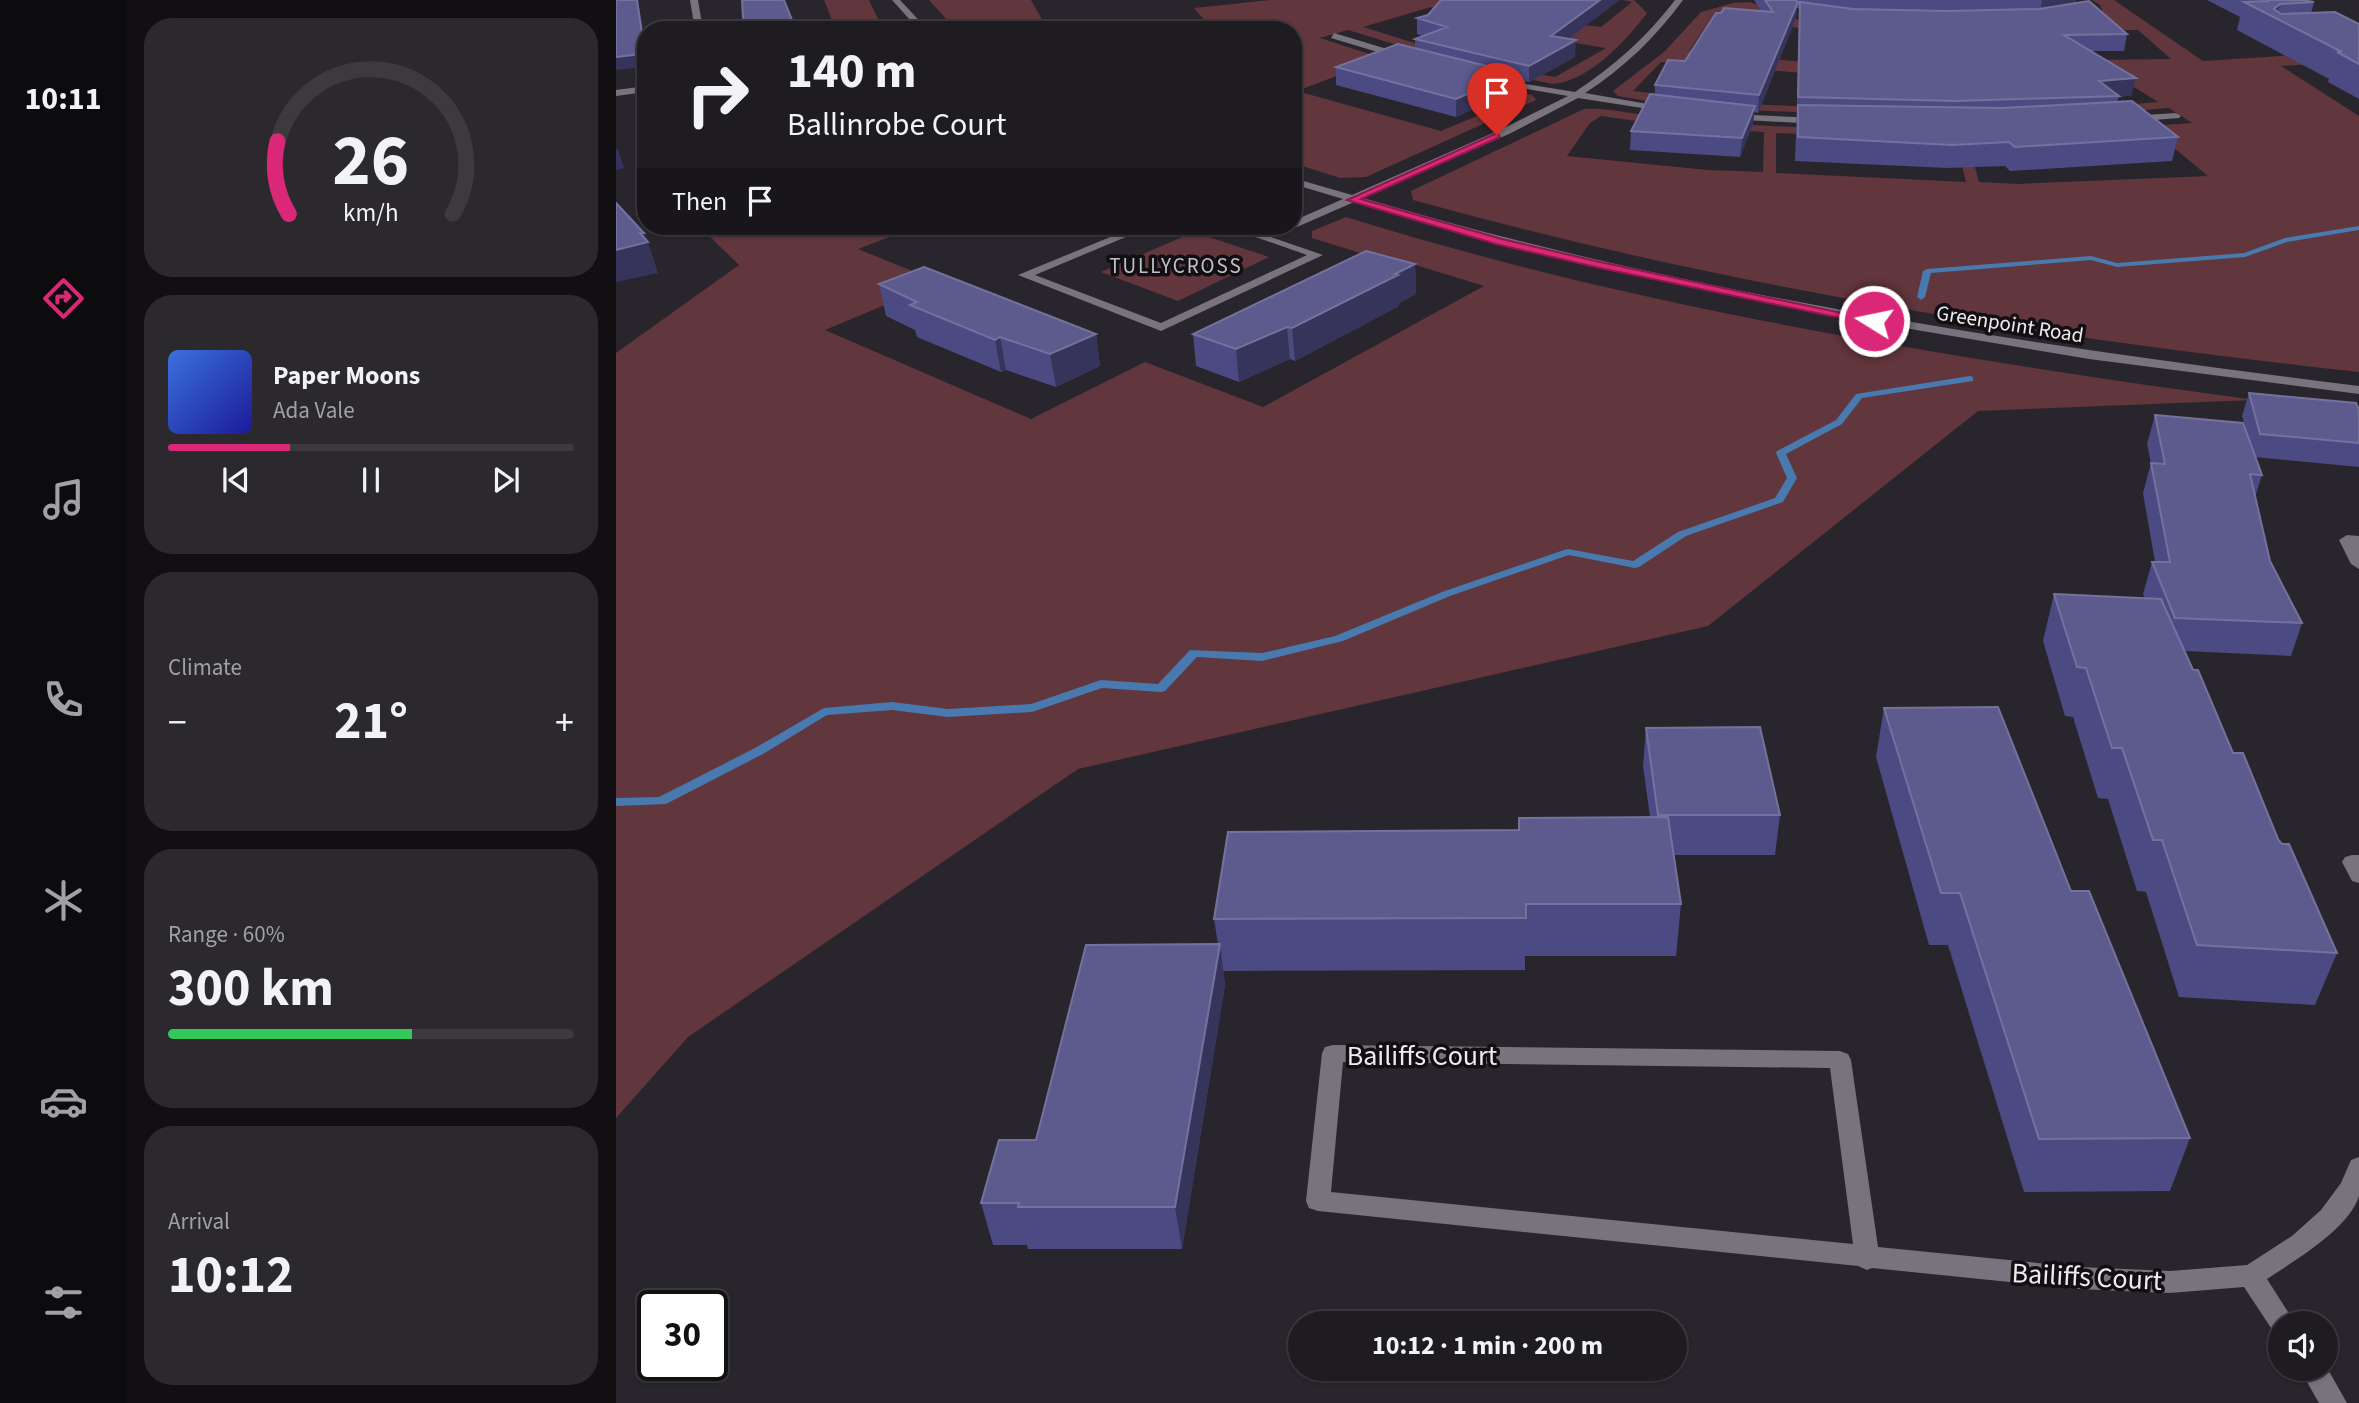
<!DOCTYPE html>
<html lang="en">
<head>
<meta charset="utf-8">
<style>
  body { margin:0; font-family:"Source Sans 3",sans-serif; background:#2c292e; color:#f1f3f6; height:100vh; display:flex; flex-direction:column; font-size:26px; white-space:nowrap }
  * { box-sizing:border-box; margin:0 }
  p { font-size:23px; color:#a1a1a5 }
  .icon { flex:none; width:38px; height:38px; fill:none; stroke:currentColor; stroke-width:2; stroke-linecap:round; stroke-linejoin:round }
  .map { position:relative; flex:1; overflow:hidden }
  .sheet { display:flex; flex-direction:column; gap:18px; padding:18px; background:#110f12; width:490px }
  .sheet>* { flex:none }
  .banner { position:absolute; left:21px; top:21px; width:665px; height:214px; border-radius:28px; box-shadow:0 2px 5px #0004,0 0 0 2px #3c3a3f; background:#1f1c21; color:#f1f3f6; overflow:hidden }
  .buttons { position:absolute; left:1652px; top:1311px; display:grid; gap:14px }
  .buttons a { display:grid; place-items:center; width:70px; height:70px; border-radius:50%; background:#1f1c21; box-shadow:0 2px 5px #0004,0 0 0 2px #3c3a3f; font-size:35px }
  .speed { position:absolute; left:21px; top:1290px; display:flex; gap:14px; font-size:35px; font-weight:700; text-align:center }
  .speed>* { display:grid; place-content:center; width:91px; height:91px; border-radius:50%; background:#1f1c21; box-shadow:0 2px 5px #0004,0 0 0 2px #3c3a3f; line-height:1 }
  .speed .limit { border:4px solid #111; border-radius:10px; background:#fff; color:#111 }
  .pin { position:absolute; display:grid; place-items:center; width:60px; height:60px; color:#fff; margin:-72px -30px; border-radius:50% 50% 50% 0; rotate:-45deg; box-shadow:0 0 7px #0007 }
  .pin .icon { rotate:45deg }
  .me { position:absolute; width:77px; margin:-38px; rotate:280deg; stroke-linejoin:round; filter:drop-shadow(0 0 5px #0008) }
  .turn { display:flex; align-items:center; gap:24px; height:147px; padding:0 35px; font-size:32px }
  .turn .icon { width:91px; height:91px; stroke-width:2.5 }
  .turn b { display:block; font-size:49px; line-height:60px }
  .then { display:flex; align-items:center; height:66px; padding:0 35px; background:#0003; gap:14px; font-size:26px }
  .big { font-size:52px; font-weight:700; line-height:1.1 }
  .sheet .card { flex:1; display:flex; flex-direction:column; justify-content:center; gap:10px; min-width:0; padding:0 24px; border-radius:28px; background:#2c292e }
  .sheet .dial { align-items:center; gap:0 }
  .dial svg { height:182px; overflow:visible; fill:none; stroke:#3c3a3f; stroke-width:7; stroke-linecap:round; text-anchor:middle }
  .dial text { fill:#f1f3f6; stroke:none }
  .song { display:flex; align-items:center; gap:21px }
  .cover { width:84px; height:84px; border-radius:10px; background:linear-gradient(135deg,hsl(220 70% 55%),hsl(240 70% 35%)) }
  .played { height:7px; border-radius:4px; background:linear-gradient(90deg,#db2777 30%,#3c3a3f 30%) }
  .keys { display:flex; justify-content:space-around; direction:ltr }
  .heat { display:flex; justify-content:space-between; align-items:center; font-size:38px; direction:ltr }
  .charge { height:10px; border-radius:5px; background:linear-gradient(90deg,#34c759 60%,#3c3a3f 0) }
  .trip { position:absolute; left:672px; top:1311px; width:399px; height:70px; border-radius:35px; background:#1f1c21; box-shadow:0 2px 5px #0004,0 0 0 2px #3c3a3f; font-weight:700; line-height:70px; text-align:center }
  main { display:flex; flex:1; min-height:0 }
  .tab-bar { display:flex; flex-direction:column; width:126px; justify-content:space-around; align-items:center; background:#0c0b0d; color:#a1a1a5 }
  .tab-bar .icon { width:49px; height:49px }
  .tab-bar .on { color:#db2777 }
  .tab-bar b { font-size:32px; color:#f1f3f6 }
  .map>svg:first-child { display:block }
  .green { fill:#61363c; fill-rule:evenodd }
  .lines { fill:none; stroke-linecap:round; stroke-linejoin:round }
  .stream { fill:#4879af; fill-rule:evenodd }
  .street { fill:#78737c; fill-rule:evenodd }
  .wall { fill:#4b4a82 }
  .shaded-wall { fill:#36345b }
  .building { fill:#5d5b8e; stroke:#74729d; stroke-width:2 }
  .route { fill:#db2777; stroke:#8e194d; stroke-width:2 }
  .labels { text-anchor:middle; stroke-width:7; stroke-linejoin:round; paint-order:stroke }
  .far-neighbourhood-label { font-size:21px; letter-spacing:2px; fill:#c4bfc8; stroke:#110f12 }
  .far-street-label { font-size:21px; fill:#eeebf0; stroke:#110f12 }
  .near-street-label { font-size:28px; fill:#eeebf0; stroke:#110f12 }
</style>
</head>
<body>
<main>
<nav class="tab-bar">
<b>10:11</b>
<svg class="icon on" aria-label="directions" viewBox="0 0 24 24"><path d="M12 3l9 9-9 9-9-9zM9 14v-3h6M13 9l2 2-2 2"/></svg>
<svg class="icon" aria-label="music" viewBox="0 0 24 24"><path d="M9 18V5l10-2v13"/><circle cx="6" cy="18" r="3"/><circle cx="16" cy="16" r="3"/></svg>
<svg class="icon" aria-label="phone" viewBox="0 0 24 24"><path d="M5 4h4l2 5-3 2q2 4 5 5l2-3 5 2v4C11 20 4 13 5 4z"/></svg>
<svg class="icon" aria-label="climate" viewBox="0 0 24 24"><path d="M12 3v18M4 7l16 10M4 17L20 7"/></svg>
<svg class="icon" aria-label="car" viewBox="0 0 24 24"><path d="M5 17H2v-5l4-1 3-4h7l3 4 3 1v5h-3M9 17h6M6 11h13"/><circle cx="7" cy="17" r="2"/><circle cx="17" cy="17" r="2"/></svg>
<svg class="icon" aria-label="filters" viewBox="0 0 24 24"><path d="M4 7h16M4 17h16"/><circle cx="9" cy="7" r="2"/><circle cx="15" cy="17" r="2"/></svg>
</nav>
<section class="sheet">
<div class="card dial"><svg viewBox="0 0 100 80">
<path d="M14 69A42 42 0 1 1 86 69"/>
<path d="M14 69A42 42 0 0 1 9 37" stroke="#db2777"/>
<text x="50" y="56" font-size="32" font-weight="700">26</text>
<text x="50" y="72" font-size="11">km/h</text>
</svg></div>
<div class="card">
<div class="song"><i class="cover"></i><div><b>Paper Moons</b><p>Ada Vale</p></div></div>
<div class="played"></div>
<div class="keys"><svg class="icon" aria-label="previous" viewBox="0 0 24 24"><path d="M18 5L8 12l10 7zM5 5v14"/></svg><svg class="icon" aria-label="pause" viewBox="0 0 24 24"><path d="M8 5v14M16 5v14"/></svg><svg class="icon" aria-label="next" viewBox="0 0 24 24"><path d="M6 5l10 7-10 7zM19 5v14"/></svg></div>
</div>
<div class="card"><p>Climate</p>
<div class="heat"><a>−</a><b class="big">21°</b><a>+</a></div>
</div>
<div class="card"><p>Range · 60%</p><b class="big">300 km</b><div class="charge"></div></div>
<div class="card"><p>Arrival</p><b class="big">10:12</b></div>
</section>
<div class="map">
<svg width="1743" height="1403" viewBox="0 0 1743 1403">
  <rect width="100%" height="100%" fill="#29252c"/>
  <path class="green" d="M208,0H253L264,23L271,30H220Z
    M313,0H415L432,30H340Z
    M654,0H841L830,8L985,27L1016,2L1006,0H1018L1031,13C1010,41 973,81 937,84L853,67L732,30L704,38L806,71L916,95L920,100L750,177L724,178L677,163V30H597L578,8ZM815,7L892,29L824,51L747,27ZM910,34L989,48H990L939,77L886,68ZM755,63L846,89L899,100L825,131L681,91Z
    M1476,0H1498L1587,61L1743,51V61L1665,66L1743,116V372C1423,337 1107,286 797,200L795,191L968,109C992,107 1017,114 1041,117C1072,121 1105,124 1136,125C1284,133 1429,134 1576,123L1553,108L1442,117H1294L1108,109L1032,101L1002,96L997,91L1048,52L1085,12L1117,3L1134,2L1188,22L1488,15L1484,5ZM1099,13L1198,31L1189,62L1073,51ZM1522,30L1555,59L1398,61L1372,31ZM1045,62L1201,74L1203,107L1130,104L1017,91ZM1489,69L1542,102L1447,110ZM985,116L1063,127L1148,132L1147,172L1092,170L951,156L974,123ZM1160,133L1340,141L1350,182L1160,173ZM1540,133L1592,176L1401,184L1363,182L1352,141Z
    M730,217C1026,309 1332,358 1639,400L1362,411L1092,626L462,769L72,1037L0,1118V353L123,265L83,226H302L242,249L316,279L336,277L209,330L415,419L529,362L647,407L868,286L764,254L757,257L696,238V231Z
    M578,232L653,257L562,301L485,272Z"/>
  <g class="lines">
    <path class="stream" d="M1743,226V230L1671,242L1629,257L1501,267L1475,260L1315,273L1309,297L1305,300L1301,297L1307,271L1311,269L1475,256L1501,263L1628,253L1669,238Z
      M1354,376L1357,377V381L1246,398L1226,424L1170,454L1181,478L1167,502L1070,536L1023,567L1019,568L953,555L834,596L727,641L646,661L581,657L549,691L545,692L486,688L416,712L332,717L276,710L211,715L147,754L50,804L0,806V798L43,797L139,748L208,708L276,702L332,709L415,704L485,680L542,684L574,650L646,653L719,636L826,592L948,550L952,549L1017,561L1062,532L1159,498L1171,478L1160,453L1161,451L1220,420L1240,394Z"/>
    <path class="street" d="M74,0H82L87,30H79Z
      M276,0H284L312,30H303Z
      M1059,0H1067C1039,38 1008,68 969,93L1049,107L1052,108V112L962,98L893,134L747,198C1072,295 1407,344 1743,386V394L1473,359L1205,314L939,257L738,202L681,227L672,226H677V221L727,199L677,184V178L736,195L886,129L952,96L876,83L871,80L873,78L959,92C998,66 1030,38 1059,0Z
      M718,33L791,55L792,57L788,60L715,38Z
      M30,86V92L0,96V90Z
      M1560,113L1565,116L1563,118L1513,122L1508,119L1513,116Z
      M1115,114L1202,118L1207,121L1202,124L1112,119L1110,117Z
      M521,226H536L419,275L545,323L691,255L608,226H623L707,255L545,331L402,275Z
      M1731,535L1743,536V569L1735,564L1723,540Z
      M1736,855H1743V883L1736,881L1726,862L1729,857Z
      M717,1045L1224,1051L1232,1054L1235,1060L1262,1247L1462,1267L1554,1271L1631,1265L1676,1236L1705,1210L1725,1183L1735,1160L1743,1157C1743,1169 1743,1185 1743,1196C1733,1229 1678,1261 1651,1279L1679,1323H1664V1334L1657,1331L1628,1287L1554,1293L1462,1289L1256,1268L1251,1270L1242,1266L702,1211L693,1208L690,1201L706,1053L709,1047ZM727,1062L1214,1068L1237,1244L715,1192Z
      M1710,1366L1731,1403H1703L1683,1368Z"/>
  </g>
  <path class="wall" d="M1138,0H1460L1459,3L1511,34L1508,51H1475L1516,95L1503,97L1501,102L1562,137L1556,161L1394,171L1389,166L1332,168L1179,161L1184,9L1181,8L1180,18L1142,113L1138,112L1137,124L1124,157L1014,150L1015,131L1039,95V85L1069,61L1105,13L1145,11Z
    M1591,0H1685L1698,2L1695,13L1743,24V99L1712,82L1713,79L1621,30L1624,17Z
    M801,18L952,39L959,57L913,82L899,79L898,90L840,117L720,85V67L799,49V39L807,36L801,34Z
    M799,264L800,294L783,303V306L679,361L674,359L623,382L580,366L577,334Z
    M263,284L480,334L484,366L440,387L390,370L385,372L301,337L299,330L270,316Z
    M1633,393L1743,410V467L1639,457L1646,475L1639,497L1654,561L1686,623L1675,656L1569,651L1617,753L1721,953L1699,1005L1563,997L1530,892L1521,891L1492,799L1482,798L1457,717L1449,716L1427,641L1438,594L1529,598L1527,594L1536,562H1539L1527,493L1535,463L1531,444L1539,415L1629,426L1626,416Z
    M1268,708L1455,891L1574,1138L1554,1191L1408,1192L1332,945H1313L1260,757Z
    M1030,728L1164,815L1159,855H1058L1065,904L1060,956H909V970L607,971L609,985L566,1249H412L411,1245H377L365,1203L420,1140L602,944L598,919L903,830L1034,817L1027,766Z"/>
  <path class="shaded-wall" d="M21,0H22L29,40L28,67L0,70V57Z
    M984,0H1004L935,52V36Z
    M1426,0H1460L1458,10L1424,14Z
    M1182,2L1180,18L1142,113L1143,95Z
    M1664,4L1660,19L1658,9Z
    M960,40L959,57L913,82V66Z
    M899,73L898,90L840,117V99Z
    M1520,78L1516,95L1503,97L1483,81Z
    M1139,106L1137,124L1124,157L1126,138Z
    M0,149H2L8,168L0,170Z
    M24,233H28L31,243L32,242L42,273L0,282V250Z
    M799,264L800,294L783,303V306L679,361L676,328Z
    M671,327L674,359L623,382L620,349Z
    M480,334L484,366L440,387L434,354Z
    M384,337L390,370L385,372L379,340Z
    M604,944L609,985L566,1249L559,1207Z"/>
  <path class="building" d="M0,0H21L25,27V54L0,57Z
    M126,0H168L180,30H131L127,17Z
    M825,0H984L935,36L960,40L913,66L799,39L831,27L801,18L812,15Z
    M1149,0H1178L1182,2L1143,95L1039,85L1052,60L1069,61L1100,13H1105L1108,8L1157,12Z
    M1651,0H1685L1698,2L1664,4L1658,9L1665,14L1719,12L1743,24V64L1721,52H1726L1628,2L1653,1Z
    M1473,1L1511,34L1448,35L1520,78L1483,81L1503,96L1339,101L1182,97L1184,2L1237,9L1331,11L1423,9Z
    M782,44L899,73L840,99L720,67Z
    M1034,94L1139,106L1126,138L1015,131Z
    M1516,101L1562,137L1399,147L1393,142L1336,145L1182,137V105L1386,108Z
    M0,203L28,233H24L32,242L0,250Z
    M750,251L799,264L779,274L782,275L676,328L671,327L620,349L577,334Z
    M308,267L480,334L434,354L384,337L379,340L294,305L301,302L263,284Z
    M1633,393L1740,403L1743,410V443L1644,434Z
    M1539,415L1627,423L1646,475L1634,474L1654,561L1686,623L1559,618L1536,562H1554L1535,463L1549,464Z
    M1438,594L1545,599L1577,670H1582L1617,753H1627L1662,839L1666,844H1673L1721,953L1581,945L1546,840H1537L1506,748H1496L1470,668L1461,667Z
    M1382,707L1455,891H1473L1574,1138L1423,1139L1344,893H1325L1268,708Z
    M1144,727L1164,815H1042L1030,728Z
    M1052,817L1065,904H910V918L598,919L612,832L903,830V818Z
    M604,944L559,1207H402L403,1203H365L383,1140H420L470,945Z"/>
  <path class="route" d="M881,133L884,137L745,199L886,239L984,262L1264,321L1258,325L984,268L880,244L731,200Z"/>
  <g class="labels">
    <g class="far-neighbourhood-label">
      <text x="560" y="273">TULLYCROSS</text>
    </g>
    <g class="far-street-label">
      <text transform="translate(1394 324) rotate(9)" y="7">Greenpoint Road</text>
    </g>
    <g class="near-street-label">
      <text x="806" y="1065">Bailiffs Court</text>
      <text transform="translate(1471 1276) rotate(3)" y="10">Bailiffs Court</text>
    </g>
  </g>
</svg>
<div class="buttons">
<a><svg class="icon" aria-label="sound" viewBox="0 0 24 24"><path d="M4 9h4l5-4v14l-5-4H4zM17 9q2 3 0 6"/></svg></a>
</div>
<div class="speed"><div class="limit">30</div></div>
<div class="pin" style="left:881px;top:135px;background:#d93025"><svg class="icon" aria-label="arrive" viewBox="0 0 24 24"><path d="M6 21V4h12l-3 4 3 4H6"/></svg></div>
<svg class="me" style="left:1258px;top:321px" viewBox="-20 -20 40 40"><circle r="17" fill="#db2777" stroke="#fff" stroke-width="3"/><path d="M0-11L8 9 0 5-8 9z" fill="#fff"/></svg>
<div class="trip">10:12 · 1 min · 200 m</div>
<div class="banner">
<div class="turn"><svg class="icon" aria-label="right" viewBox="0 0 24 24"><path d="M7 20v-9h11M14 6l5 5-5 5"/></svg><div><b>140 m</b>Ballinrobe Court</div></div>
<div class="then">Then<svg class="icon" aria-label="arrive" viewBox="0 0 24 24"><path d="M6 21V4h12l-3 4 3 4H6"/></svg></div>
</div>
</div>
</main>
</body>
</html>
